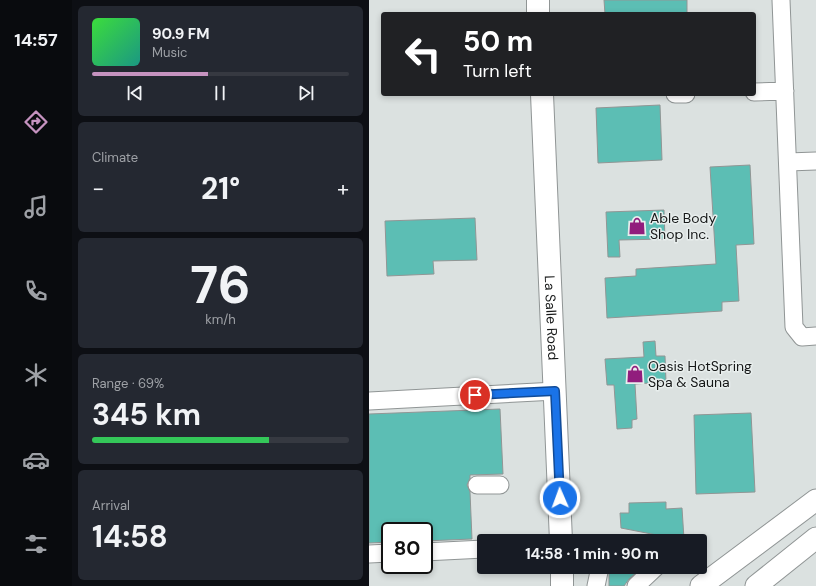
<!DOCTYPE html>
<html lang="en">
<head>
<meta charset="utf-8">
<style>
  body { margin:0; font-family:"DM Sans",sans-serif; background:#242831; color:#f1f3f6; height:100vh; display:flex; flex-direction:column; font-size:15px; white-space:nowrap }
  * { box-sizing:border-box; margin:0 }
  p { font-size:13px; color:#9ea1a6 }
  .icon { flex:none; width:22px; height:22px; fill:none; stroke:currentColor; stroke-width:2; stroke-linecap:round; stroke-linejoin:round }
  .map { position:relative; flex:1; overflow:hidden }
  .drawer { display:flex; flex-direction:column; gap:6px; padding:6px; background:#0d0f14; width:297px }
  .drawer>* { flex:none }
  .banner { position:absolute; left:12px; top:12px; width:375px; height:84px; border-radius:4px; box-shadow:0 2px 6px #0003; background:#202124; color:#fff; overflow:hidden }
  .speed { position:absolute; left:12px; top:522px; display:flex; gap:8px; font-size:20px; font-weight:700; text-align:center }
  .speed>* { display:grid; place-content:center; width:52px; height:52px; border-radius:50%; background:#171b24; box-shadow:0 2px 6px #0003; line-height:1 }
  .speed .limit { border:2px solid #111; border-radius:6px; background:#fff; color:#111 }
  .pin { position:absolute; display:grid; place-items:center; width:34px; height:34px; color:#fff; margin:-17px; border:2px solid #fff; border-radius:50%; box-shadow:0 1px 4px #0007 }
  .me { position:absolute; width:44px; margin:-22px; rotate:358deg; stroke-linejoin:round; filter:drop-shadow(0 0 3px #0008) }
  .turn { display:flex; align-items:center; gap:14px; height:84px; padding:0 16px; font-size:18px }
  .turn .icon { width:52px; height:52px; stroke-width:2.5 }
  .turn b { display:block; font-size:28px; line-height:34px }
  .big { font-size:30px; font-weight:700; line-height:1.1 }
  .drawer .card { flex:1; display:flex; flex-direction:column; justify-content:center; gap:6px; min-width:0; padding:0 14px; border-radius:6px; background:#242831 }
  .drawer .dial { align-items:center; gap:0 }
  .dial b { font-size:52px; line-height:1 }
  .song { display:flex; align-items:center; gap:12px }
  .cover { width:48px; height:48px; border-radius:6px; background:linear-gradient(135deg,hsl(120 70% 55%),hsl(170 70% 35%)) }
  .played { height:4px; border-radius:2px; background:linear-gradient(90deg,#c693c0 45%,#363941 45%) }
  .keys { display:flex; justify-content:space-around; direction:ltr }
  .heat { display:flex; justify-content:space-between; align-items:center; font-size:22px; direction:ltr }
  .charge { height:6px; border-radius:3px; background:linear-gradient(90deg,#34c759 69%,#363941 0) }
  .trip { position:absolute; left:108px; top:534px; width:230px; height:40px; border-radius:4px; background:#171b24; box-shadow:0 2px 6px #0003; font-weight:700; line-height:40px; text-align:center }
  main { display:flex; flex:1; min-height:0 }
  .tab-bar { display:flex; flex-direction:column; width:72px; justify-content:space-around; align-items:center; background:#090b0e; color:#9ea1a6 }
  .tab-bar .icon { width:28px; height:28px }
  .tab-bar .on { color:#c693c0 }
  .tab-bar b { font-size:18px; color:#f1f3f6 }
  .map>svg:first-child { display:block }
  .building { fill:#5cbeb4; stroke:#919695 }
  .lines { fill:none; stroke-linecap:round; stroke-linejoin:round }
  .minor-casing { stroke:#909595; stroke-width:19 }
  .major-casing { stroke:#909595; stroke-width:23 }
  .highway-casing { stroke:#909595; stroke-width:24 }
  .minor { stroke:#fff; stroke-width:17 }
  .major { stroke:#fff; stroke-width:21 }
  .highway { stroke:#fff; stroke-width:22 }
  .route-casing { stroke:#114b97; stroke-width:10 }
  .route { stroke:#1a73e8; stroke-width:7 }
  .labels { text-anchor:middle; stroke-width:3; stroke-linejoin:round; paint-order:stroke }
  .poi-label { font-size:14px; fill:#161818; stroke:#e8eeed; text-anchor:start }
  .street-label { font-size:14px; fill:#161818; stroke:#e8eeed }
</style>
</head>
<body>
<main>
<nav class="tab-bar">
<b>14:57</b>
<svg class="icon on" aria-label="directions" viewBox="0 0 24 24"><path d="M12 3l9 9-9 9-9-9zM9 14v-3h6M13 9l2 2-2 2"/></svg>
<svg class="icon" aria-label="music" viewBox="0 0 24 24"><path d="M9 18V5l10-2v13"/><circle cx="6" cy="18" r="3"/><circle cx="16" cy="16" r="3"/></svg>
<svg class="icon" aria-label="phone" viewBox="0 0 24 24"><path d="M5 4h4l2 5-3 2q2 4 5 5l2-3 5 2v4C11 20 4 13 5 4z"/></svg>
<svg class="icon" aria-label="climate" viewBox="0 0 24 24"><path d="M12 3v18M4 7l16 10M4 17L20 7"/></svg>
<svg class="icon" aria-label="car" viewBox="0 0 24 24"><path d="M5 17H2v-5l4-1 3-4h7l3 4 3 1v5h-3M9 17h6M6 11h13"/><circle cx="7" cy="17" r="2"/><circle cx="17" cy="17" r="2"/></svg>
<svg class="icon" aria-label="filters" viewBox="0 0 24 24"><path d="M4 7h16M4 17h16"/><circle cx="9" cy="7" r="2"/><circle cx="15" cy="17" r="2"/></svg>
</nav>
<section class="drawer">
<div class="card">
<div class="song"><i class="cover"></i><div><b>90.9 FM</b><p>Music</p></div></div>
<div class="played"></div>
<div class="keys"><svg class="icon" aria-label="previous" viewBox="0 0 24 24"><path d="M18 5L8 12l10 7zM5 5v14"/></svg><svg class="icon" aria-label="pause" viewBox="0 0 24 24"><path d="M8 5v14M16 5v14"/></svg><svg class="icon" aria-label="next" viewBox="0 0 24 24"><path d="M6 5l10 7-10 7zM19 5v14"/></svg></div>
</div>
<div class="card"><p>Climate</p>
<div class="heat"><a>−</a><b class="big">21°</b><a>+</a></div>
</div>
<div class="card dial"><b>76</b><p>km/h</p></div>
<div class="card"><p>Range · 69%</p><b class="big">345 km</b><div class="charge"></div></div>
<div class="card"><p>Arrival</p><b class="big">14:58</b></div>
</section>
<div class="map">
<svg width="447" height="586" viewBox="0 0 447 586">
  <rect width="100%" height="100%" fill="#dbe1e0"/>
  <path class="building" d="M235,0H318V14H236Z
    M291,105L293,160L229,163L227,108Z
    M381,165L385,244L367,245L370,301L353,302V311L238,318L236,278L267,276V269L347,264L341,167Z
    M295,210L296,239L250,240L251,257H239L237,212Z
    M106,218L108,260L64,261L65,274L18,276L16,221Z
    M286,341L287,356H296L297,382L266,384L268,419L263,420V428L248,429L245,385H238L236,359L275,357L274,342Z
    M131,409L134,474L101,475V478L98,485L101,492L103,539L55,541V531H21V542L0,543V414Z
    M382,413L386,492L327,494L325,415Z
    M297,502V509L313,508L315,539L298,540V537L252,528L251,513H260V503Z
    M244,567H266L269,571L260,579L255,586H240V572L242,573Z"/>
  <g class="lines">
    <g class="minor-casing">
      <path id="minor" d="M412,0L425,327L433,337L447,336
        M385,92L416,91
        M306,94H317
        M419,162L447,161
        M0,401L187,391
        M108,485H131
        M55,552L115,549
        M0,554L21,553
        M227,586L231,567
        M267,586L287,567"/>
    </g>
    <g class="major-casing">
      <path id="major" d="M332,586L447,500
        M387,586L447,538"/>
    </g>
    <g class="highway-casing">
      <g id="highway">
        <path d="M169,0V14"/>
        <path id="s1" d="M173,94L192,541"/>
        <path d="M193,567V586"/>
      </g>
    </g>
    <use href="#minor" class="minor"/>
    <use href="#major" class="major"/>
    <use href="#highway" class="highway"/>
  </g>
  <g class="lines">
    <g class="route-casing">
      <path id="route" d="M106,395L186,391L191,498"/>
    </g>
    <use href="#route" class="route"/>
  </g>
  <defs>
    <g id="shop-bare" transform="scale(1.38)"><path d="M-5-2.5h2.3a2.7 3.5 0 0 1 5.4 0H5L5.5 6h-11ZM-1.5-2.5h3a1.5 2.3 0 0 0-3 0Z" fill="#911d7d" stroke="#e8eeed" stroke-width="2.5" paint-order="stroke"/></g>
  </defs>
  <g fill-rule="evenodd">
    <use href="#shop-bare" x="268" y="226"/>
    <use href="#shop-bare" x="266" y="374"/>
  </g>
  <g class="labels">
    <g class="poi-label">
      <text x="281" y="223">Able Body<tspan x="281" dy="16">Shop Inc.</tspan></text>
      <text x="279" y="371">Oasis HotSpring<tspan x="279" dy="16">Spa &amp; Sauna</tspan></text>
    </g>
    <g class="street-label">
      <text dy="5" stroke="none"><textPath href="#s1" startOffset="224">La Salle Road</textPath></text>
    </g>
  </g>
</svg>
<div class="speed"><div class="limit">80</div></div>
<div class="pin" style="left:106px;top:395px;background:#d93025"><svg class="icon" aria-label="arrive" viewBox="0 0 24 24"><path d="M6 21V4h12l-3 4 3 4H6"/></svg></div>
<svg class="me" style="left:191px;top:498px" viewBox="-20 -20 40 40"><circle r="17" fill="#1a73e8" stroke="#fff" stroke-width="3"/><path d="M0-11L8 9 0 5-8 9z" fill="#fff"/></svg>
<div class="trip">14:58 · 1 min · 90 m</div>
<div class="banner">
<div class="turn"><svg class="icon" aria-label="left" viewBox="0 0 24 24"><path d="M17 20v-9H6M10 6l-5 5 5 5"/></svg><div><b>50 m</b>Turn left</div></div>
</div>
</div>
</main>
</body>
</html>
